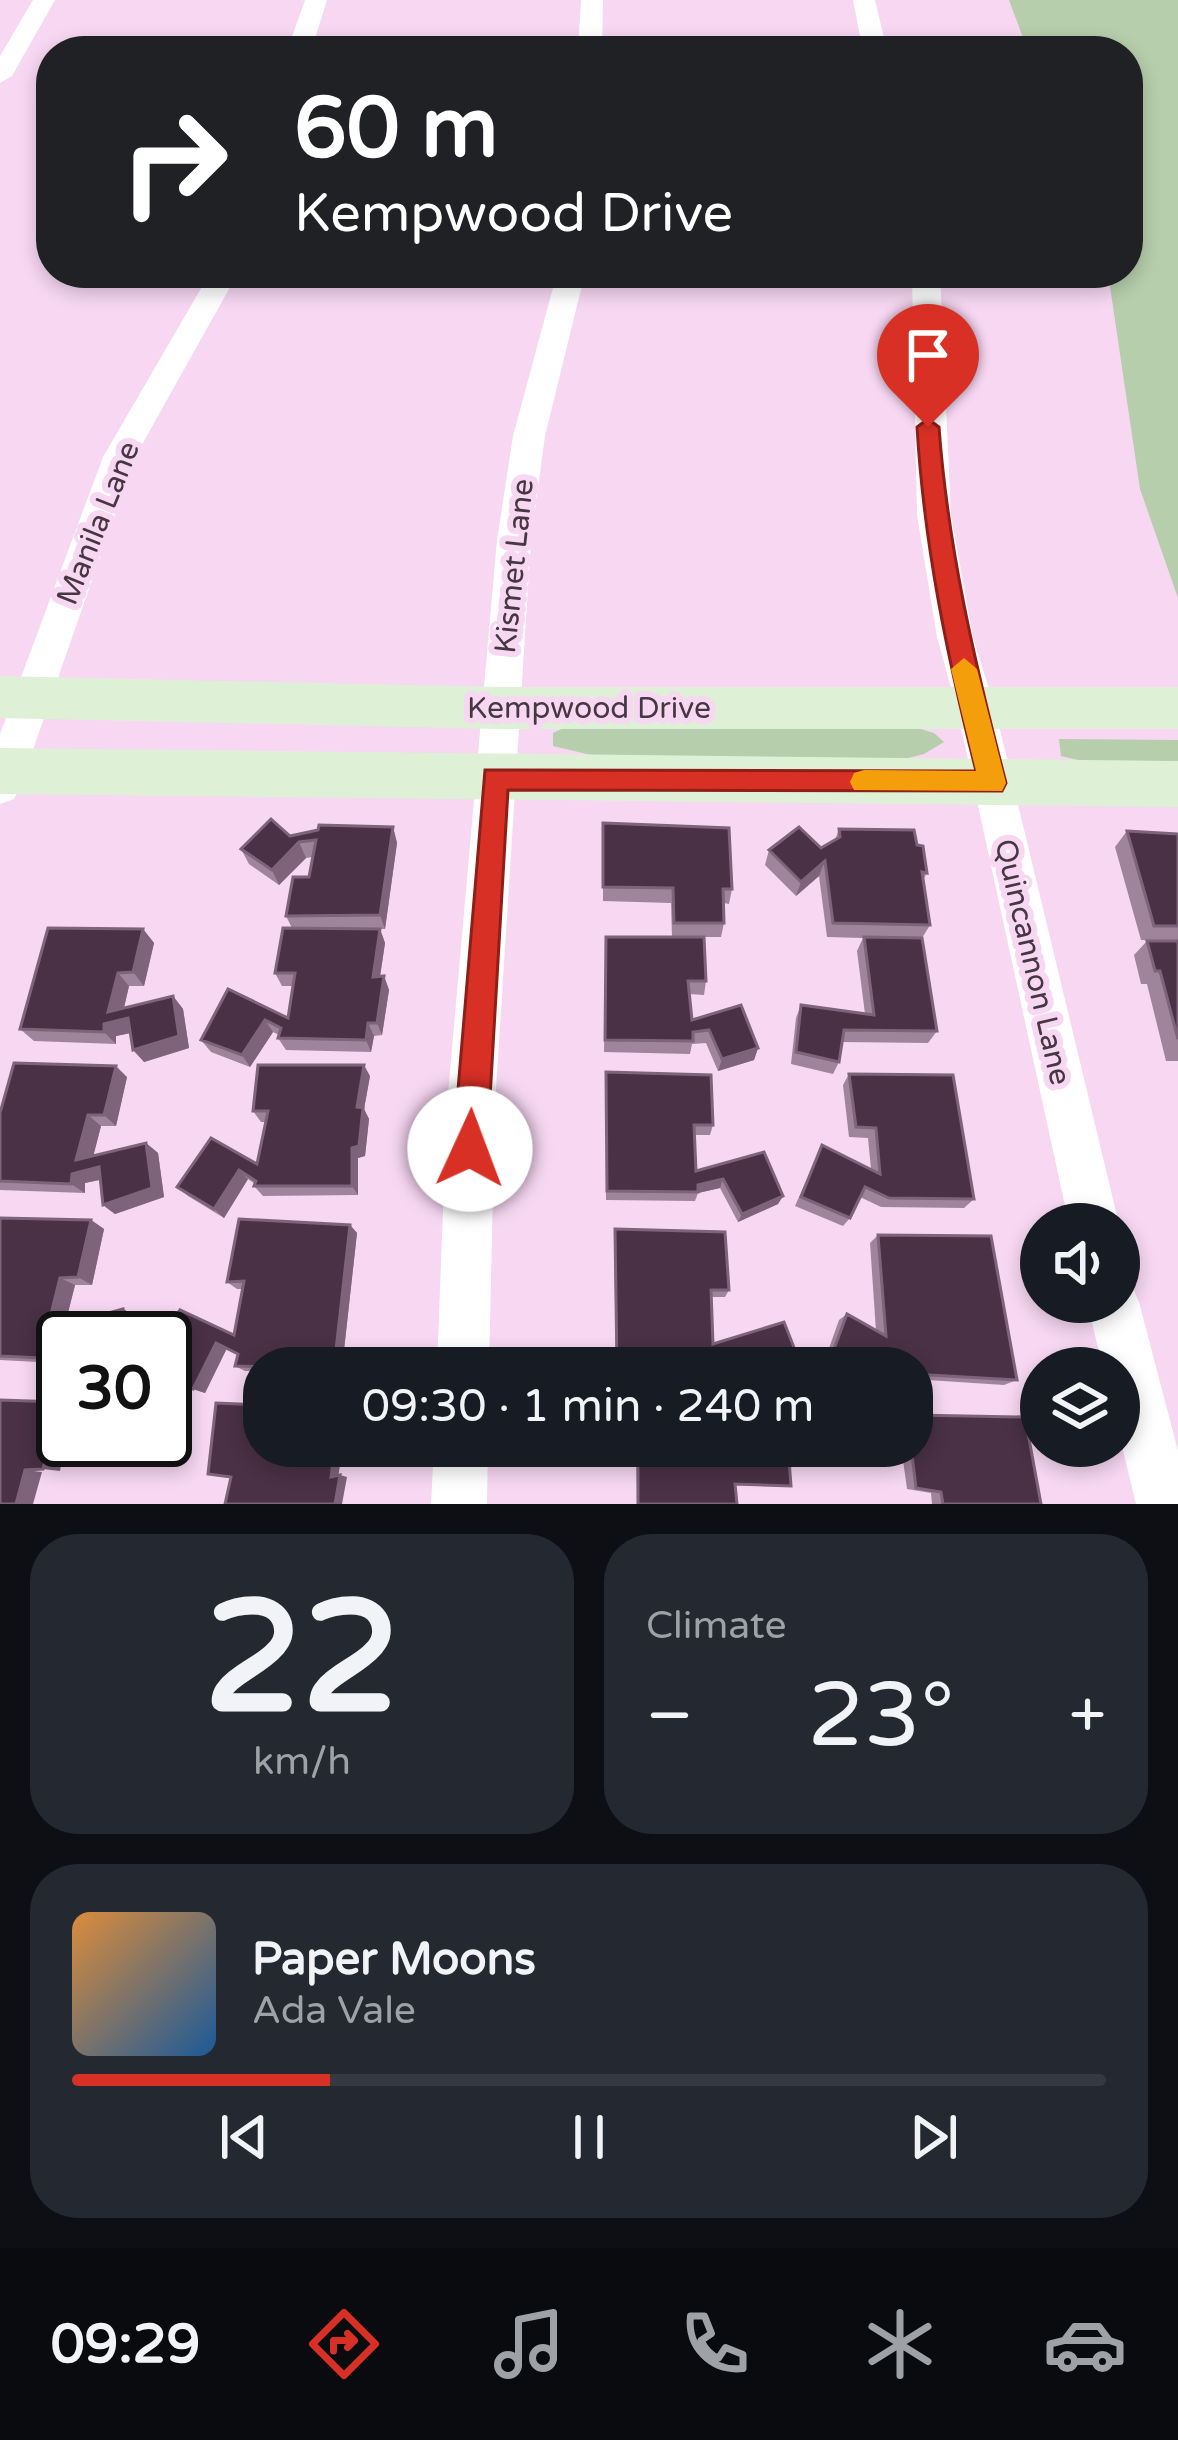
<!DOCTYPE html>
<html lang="en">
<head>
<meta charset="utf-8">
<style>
  body { margin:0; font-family:"Varela Round",sans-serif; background:#242831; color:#f1f3f6; height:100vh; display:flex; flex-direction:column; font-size:45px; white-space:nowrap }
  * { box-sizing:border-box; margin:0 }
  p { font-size:39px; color:#9ea1a6 }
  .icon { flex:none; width:66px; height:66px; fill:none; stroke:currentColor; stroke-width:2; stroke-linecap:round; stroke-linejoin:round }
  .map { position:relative; height:1504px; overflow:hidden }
  .drawer { display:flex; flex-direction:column; gap:30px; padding:30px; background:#0d0f14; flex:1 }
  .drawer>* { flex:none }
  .banner { position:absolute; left:36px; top:36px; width:1107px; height:252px; border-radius:48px; box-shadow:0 6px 18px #0003; background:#202124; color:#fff; overflow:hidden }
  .fabs { position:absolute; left:1020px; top:1203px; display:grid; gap:24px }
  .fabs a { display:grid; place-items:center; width:120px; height:120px; border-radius:50%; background:#171b24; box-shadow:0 6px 18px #0003; font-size:60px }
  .speed { position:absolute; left:36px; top:1311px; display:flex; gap:24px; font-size:60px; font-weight:700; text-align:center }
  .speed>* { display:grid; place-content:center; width:156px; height:156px; border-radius:50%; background:#171b24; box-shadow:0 6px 18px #0003; line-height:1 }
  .speed .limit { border:6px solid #111; border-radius:18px; background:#fff; color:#111 }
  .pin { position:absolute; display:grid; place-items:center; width:102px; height:102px; color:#fff; margin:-123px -51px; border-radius:50% 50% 50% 0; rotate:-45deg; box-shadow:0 0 12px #0007 }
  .pin .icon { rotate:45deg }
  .me { position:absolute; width:132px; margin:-66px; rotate:2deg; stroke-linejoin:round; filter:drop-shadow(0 0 9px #0008) }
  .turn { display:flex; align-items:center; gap:42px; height:252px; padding:0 60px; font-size:54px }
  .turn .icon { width:156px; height:156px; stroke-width:2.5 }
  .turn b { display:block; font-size:84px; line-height:102px }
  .big { font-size:90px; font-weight:600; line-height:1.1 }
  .drawer .tile { flex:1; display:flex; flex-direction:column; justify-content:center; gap:18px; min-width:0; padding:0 42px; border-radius:48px; background:#242831 }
  .drawer .dial { align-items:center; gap:0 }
  .dial b { font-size:156px; line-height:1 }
  .song { display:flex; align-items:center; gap:36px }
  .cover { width:144px; height:144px; border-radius:18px; background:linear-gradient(135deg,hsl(30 70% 55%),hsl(210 70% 35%)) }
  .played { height:12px; border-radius:6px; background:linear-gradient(90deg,#d93025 25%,#363941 25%) }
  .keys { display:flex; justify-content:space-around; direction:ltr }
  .heat { display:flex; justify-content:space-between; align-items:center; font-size:66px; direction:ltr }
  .drawer .tiles { flex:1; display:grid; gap:30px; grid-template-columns:1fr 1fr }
  .tile:last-child { grid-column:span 2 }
  .trip { position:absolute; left:243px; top:1347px; width:690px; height:120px; border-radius:48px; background:#171b24; box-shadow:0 6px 18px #0003; font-weight:600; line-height:120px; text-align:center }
  .dock { display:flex; height:192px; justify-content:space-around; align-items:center; background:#090b0e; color:#9ea1a6 }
  .dock .icon { width:84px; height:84px }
  .dock .current { color:#d93025 }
  .dock b { font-size:54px; color:#f1f3f6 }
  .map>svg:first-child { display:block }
  .green { fill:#b6ceac }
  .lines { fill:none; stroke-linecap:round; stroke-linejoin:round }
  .street { fill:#fff; fill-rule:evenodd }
  .secondary { fill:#def1d6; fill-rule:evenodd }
  .wall { fill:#a0849c }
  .shaded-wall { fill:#7e637a }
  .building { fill:#4a3146; stroke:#7e637a; stroke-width:3 }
  .route { fill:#d93025; stroke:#8d1f18; stroke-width:3 }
  .slow { fill:#f59e0b }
  .labels { text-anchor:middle; stroke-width:12; stroke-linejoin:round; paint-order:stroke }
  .street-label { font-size:30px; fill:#453843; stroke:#f7d7f2 }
</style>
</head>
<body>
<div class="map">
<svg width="1178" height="1504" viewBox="0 0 1178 1504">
  <rect width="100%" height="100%" fill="#f7d7f2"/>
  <path class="green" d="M1009,0H1178V598L1140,489L1108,273H1128V51H1028Z
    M583,719L901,723L934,733L944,742L924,754L889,763L591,755L553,746V733Z
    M1059,739L1178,740V766H1104L1061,756Z"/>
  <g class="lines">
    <path class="street" d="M33,0H55L12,76L0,83V56Z
      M305,0H327L311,51H287Z
      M581,0H603L602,51H578Z
      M853,0H875L887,51H863Z
      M210,273H238L135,457L20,787L14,799L0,804V734L103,457Z
      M557,273H585L545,436L531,540L495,1105L489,1368H437L447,1105L497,540L513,436Z
      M912,273H940L951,515L973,637L995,709L1119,1224H1069L957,709L937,637L917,515Z
      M1119,1279L1131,1284L1139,1302L1178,1451V1504H1136L1119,1434V1368H1103L1087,1302H1119Z
      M434,1446H488L487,1504H431Z"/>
    <path class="secondary" d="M0,676L499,687H1178V729H499L0,718Z
      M0,748L1178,761V807L0,794Z"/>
  </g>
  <path class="wall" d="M603,823L732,889L729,904L724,903V923L721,937H704L706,981L704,995L689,994L692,1020L758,1048L754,1060L718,1071L706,1043L692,1044L690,1054L604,1052L606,937H672L671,903L603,901Z
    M393,827L397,843L385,929H380L385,943L380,976H384L389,990L382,1035L374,1036L371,1052L286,1050L278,1038L279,1035L273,1032L250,1067L211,1052L201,1040L228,989L288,1018L293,986H282L275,973L292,928L286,916L309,877L313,857L306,858L279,885L249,864L241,849L290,836Z
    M839,829L917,845L927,873L923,880L930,925L922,938L937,1031L928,1043L842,1042L839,1062L833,1074L791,1064L796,1018L801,1005L865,1014L857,951L863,938L827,937L819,876L796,896L765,865L769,850L821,848L835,840Z
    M1127,831L1178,834V941L1141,940L1115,847Z
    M143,929L154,943L144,986H129L124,1008L173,996L183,1009L189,1048L144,1062L131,1033L116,1036V1044L34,1041L20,1029Z
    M1147,941H1178V1061H1166L1147,984H1141L1134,955Z
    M606,1072L713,1125L710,1135H694L696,1171L783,1196L778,1204L738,1222L720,1188L698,1193L695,1201L606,1200Z
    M849,1074L974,1199L964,1208L881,1207L860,1197L850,1218L843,1226L795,1206L822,1145L871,1169L868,1138L849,1137L843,1085Z
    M370,1076L364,1109L369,1119L365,1156L358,1158V1195L263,1196L254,1186L255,1184L248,1179L224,1218L188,1196L177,1187L257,1164L266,1122H261L253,1111Z
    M127,1077L116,1126H101L93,1156L146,1143L158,1153L164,1197L115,1214L103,1205L100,1180L85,1183V1193L0,1190V1113Z
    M0,1218L91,1220L104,1229L92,1285H75L65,1325L123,1309L136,1316L138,1338H63L57,1352V1363L0,1360Z
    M350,1225L357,1233L342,1368H264V1371H245L235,1366L238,1354L227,1348L205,1393L193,1389L234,1335L243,1289H237L227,1282Z
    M878,1235L1017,1380L1004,1385L912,1379V1368H822L839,1320L847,1314L876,1331L870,1243Z
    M614,1237L729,1290L725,1297H712L713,1344L802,1368H740L736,1358L714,1364L715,1368H616Z
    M636,1446H788L791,1486L735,1485L737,1504H637Z
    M901,1446H912L1041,1504H932L931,1493L907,1489Z"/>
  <path class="shaded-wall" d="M393,827L397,843L385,929L380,915Z
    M299,842L306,858L279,885L272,870Z
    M825,861L819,876L796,896L801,882Z
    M143,929L154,943L144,986L133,972Z
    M380,929L385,943L378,990L373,977Z
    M118,973L129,986L121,1020L128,1018L140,1031L116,1036V1044L104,1032V1024Z
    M384,976L389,990L382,1035L377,1023Z
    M173,996L183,1009L189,1048L144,1062L133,1050Z
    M265,1020L273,1032L250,1067L242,1055Z
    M368,1023L374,1036L371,1052L366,1040Z
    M758,1048L754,1060L718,1071L722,1059Z
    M364,1065L370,1076L364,1109L369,1119L365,1156L358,1158V1195L352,1186V1148Z
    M116,1066L127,1077L116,1126L104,1115Z
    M88,1115L101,1126L90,1169L99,1167L112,1177L85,1183V1193L71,1184L72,1174Z
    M146,1143L158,1153L164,1197L115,1214L103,1205Z
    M239,1170L248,1179L224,1218L214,1209Z
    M723,1179L720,1188L698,1193V1185Z
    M783,1196L778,1204L738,1222L742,1214Z
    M91,1220L104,1229L92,1285L78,1277Z
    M350,1225L357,1233L342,1368H334Z
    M60,1278L75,1285L62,1336L47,1330Z
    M123,1309L136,1316L138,1338H126Z
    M63,1341V1351L57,1352V1363L41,1358L42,1347Z
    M216,1343L227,1348L205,1393L193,1389Z
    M740,1353L736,1358L709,1365L713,1360Z
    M58,1402L63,1403V1440H66L60,1471L43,1469Z
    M335,1446H343L338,1478L331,1477Z
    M25,1470L42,1472L33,1504H16Z
    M340,1475L347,1477L342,1504H335Z"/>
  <path class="building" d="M271,819L290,836L318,830L319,825L393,827L380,915L286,916L293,877H309L316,840L299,842L272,870L241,849Z
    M603,823L729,828L732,889H723L724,923H674L673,888L603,887Z
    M799,827L821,848L840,837L839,829L914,830L917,845L923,846L927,873L922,872L930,925L833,923L825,861L801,882L769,850Z
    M1127,831L1178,834V926H1154Z
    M48,928L143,929L133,972L118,973L108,1012L173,996L179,1036L133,1050L128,1018L104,1024V1032L20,1029Z
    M283,928L380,929L373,977L384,976L377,1023H368L366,1040L278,1038L281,1028L265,1020L242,1055L201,1040L228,989L288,1018L295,973H275Z
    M606,937H704L706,981H688L692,1020L741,1005L758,1048L722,1059L709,1030L693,1032V1041L605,1040Z
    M864,937L922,938L937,1031L844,1030L839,1062L796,1052L801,1005L874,1015Z
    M1147,941H1178V1039L1160,971H1155Z
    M14,1063L116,1066L104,1115H88L76,1160L146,1143L152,1188L103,1205L99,1167L72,1174L71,1184L0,1181V1113Z
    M258,1065H364L357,1107L363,1108L359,1146L352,1148V1186H254L256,1181L239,1170L214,1209L177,1187L211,1138L257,1164L268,1111H253Z
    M606,1072L711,1075L713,1125H694L696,1171L764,1152L783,1196L742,1214L723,1179L698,1185V1192L607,1191Z
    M849,1074L953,1075L974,1199L889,1198L865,1187L850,1218L801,1197L822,1145L880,1174L876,1128L856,1127Z
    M0,1218L91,1220L78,1277L60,1278L47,1330L123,1309L126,1338H63V1341L42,1347L41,1358L0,1356Z
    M239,1219L350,1225L334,1368L235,1366L238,1354L216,1343L193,1389L165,1374V1338H163L180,1310L234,1335L244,1281L227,1282Z
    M615,1229L725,1232L729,1290H711L713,1344L784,1322L802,1368H746L740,1353L713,1360L715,1368L617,1367Z
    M878,1235L991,1236L1017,1380L912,1374V1368H902L892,1362L890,1368H827L847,1314L886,1336Z
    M0,1400L58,1402L43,1469L25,1470L16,1504H0Z
    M216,1403L264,1405V1446H335L331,1477L340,1475L335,1504H225L231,1477L208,1474Z
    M912,1415L1025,1417L1041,1504H943L941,1492L916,1488L911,1446Z
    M638,1446H788L791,1486L735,1484L737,1504H638Z"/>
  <path class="route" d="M928,419L939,427C948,549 975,664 1006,783L1002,791L508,790L487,1149L482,1161L470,1166L458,1161L453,1149L485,770L976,771C947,656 924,545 917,427Z"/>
  <path class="slow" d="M964,658L977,669L1006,783L1002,791L854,790L850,782L854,773L864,770L976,771L951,669Z"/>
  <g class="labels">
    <g class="street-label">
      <text transform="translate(98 523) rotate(-68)" y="10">Manila Lane</text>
      <text transform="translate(514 566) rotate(-84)" y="10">Kismet Lane</text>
      <text x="589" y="718">Kempwood Drive</text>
      <text transform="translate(1033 962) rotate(77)" y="10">Quincannon Lane</text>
    </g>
  </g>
</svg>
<div class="fabs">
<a><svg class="icon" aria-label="sound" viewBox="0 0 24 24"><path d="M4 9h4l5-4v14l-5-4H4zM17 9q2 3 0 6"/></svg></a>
<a><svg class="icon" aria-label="layers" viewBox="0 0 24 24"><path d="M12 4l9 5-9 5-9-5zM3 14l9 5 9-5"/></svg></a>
</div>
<div class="speed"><div class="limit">30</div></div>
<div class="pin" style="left:928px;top:427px;background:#d93025"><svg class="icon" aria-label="arrive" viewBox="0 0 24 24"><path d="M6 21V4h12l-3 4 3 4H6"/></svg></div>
<svg class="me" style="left:470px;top:1149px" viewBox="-20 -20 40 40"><circle r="19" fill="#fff"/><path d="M0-13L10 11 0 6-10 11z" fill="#d93025"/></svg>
<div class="trip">09:30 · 1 min · 240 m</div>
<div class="banner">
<div class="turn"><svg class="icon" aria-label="right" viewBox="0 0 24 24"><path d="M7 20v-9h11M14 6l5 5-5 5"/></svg><div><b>60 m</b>Kempwood Drive</div></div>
</div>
</div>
<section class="drawer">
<div class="tiles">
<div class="tile dial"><b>22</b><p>km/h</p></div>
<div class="tile"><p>Climate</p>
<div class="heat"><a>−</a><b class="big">23°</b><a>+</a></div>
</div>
<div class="tile">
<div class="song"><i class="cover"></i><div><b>Paper Moons</b><p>Ada Vale</p></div></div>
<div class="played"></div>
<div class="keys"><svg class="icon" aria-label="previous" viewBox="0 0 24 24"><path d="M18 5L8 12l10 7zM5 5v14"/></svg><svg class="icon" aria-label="pause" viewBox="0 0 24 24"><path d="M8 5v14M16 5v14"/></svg><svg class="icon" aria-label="next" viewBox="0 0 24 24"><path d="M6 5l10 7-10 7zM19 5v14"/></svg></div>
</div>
</div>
</section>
<nav class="dock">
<b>09:29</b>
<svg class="icon current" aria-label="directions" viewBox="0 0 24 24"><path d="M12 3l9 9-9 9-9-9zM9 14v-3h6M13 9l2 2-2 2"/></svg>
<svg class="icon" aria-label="music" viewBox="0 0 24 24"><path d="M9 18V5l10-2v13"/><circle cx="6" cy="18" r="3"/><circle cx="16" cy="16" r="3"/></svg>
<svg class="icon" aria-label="phone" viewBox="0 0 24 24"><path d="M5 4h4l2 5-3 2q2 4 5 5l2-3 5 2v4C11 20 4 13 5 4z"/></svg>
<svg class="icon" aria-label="climate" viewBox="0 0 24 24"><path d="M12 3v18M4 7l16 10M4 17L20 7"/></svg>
<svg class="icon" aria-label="car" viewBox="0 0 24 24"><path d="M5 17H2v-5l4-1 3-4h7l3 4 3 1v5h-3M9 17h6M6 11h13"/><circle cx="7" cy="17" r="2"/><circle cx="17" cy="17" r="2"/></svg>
</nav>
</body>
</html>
